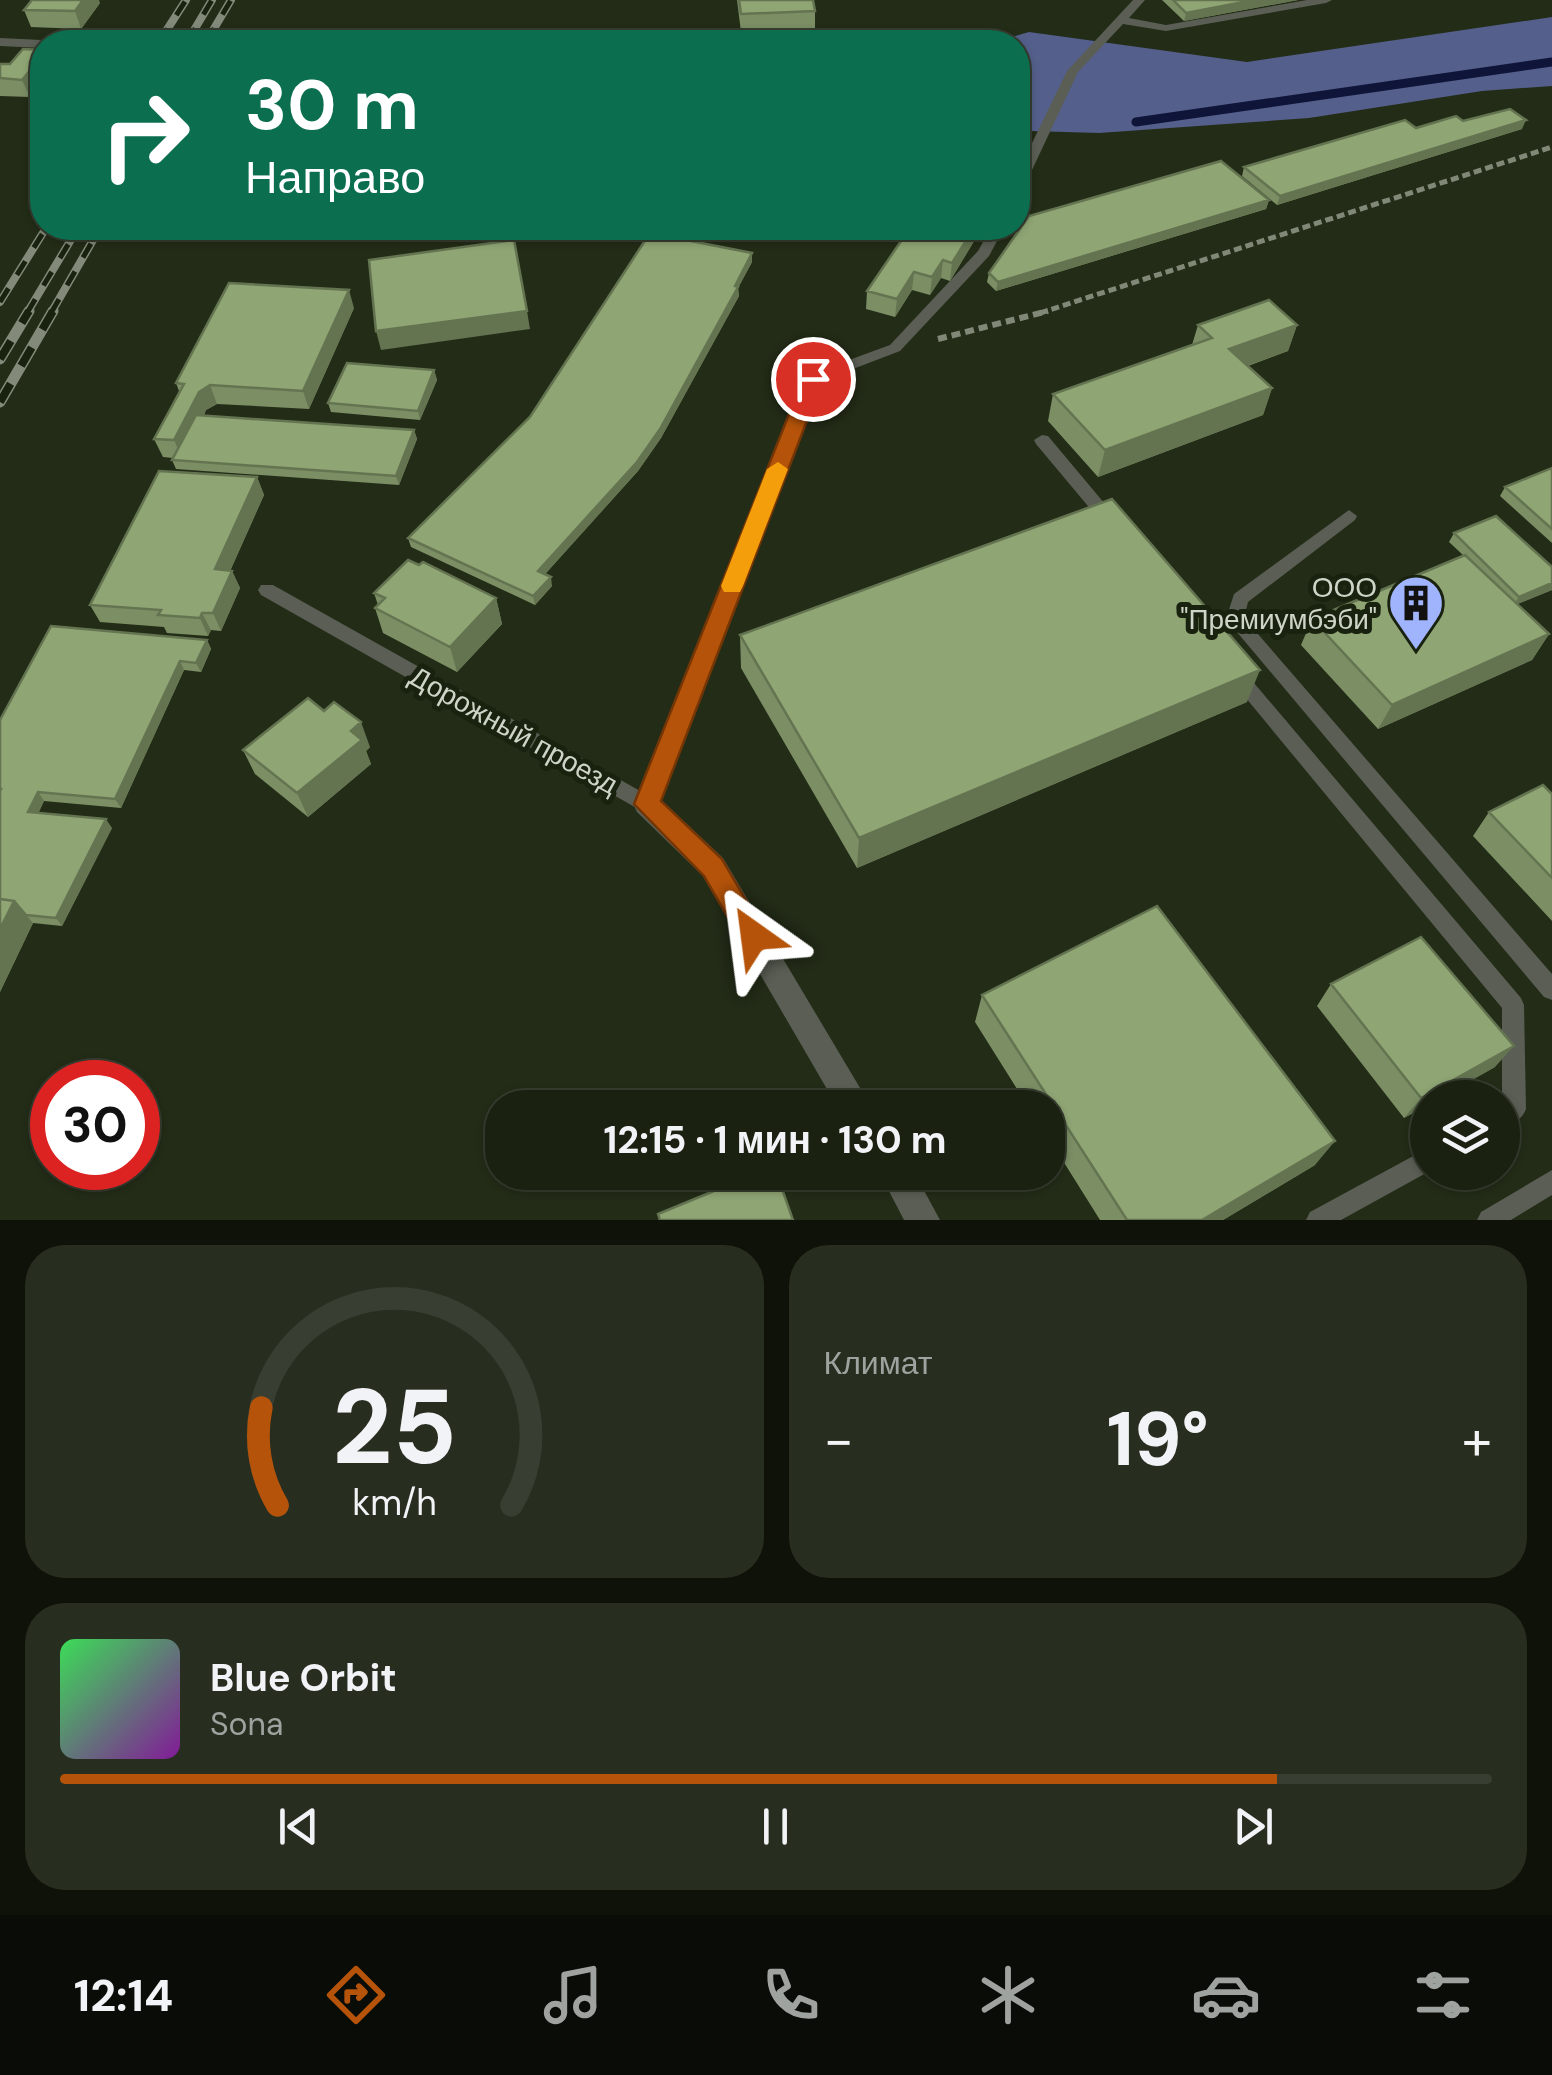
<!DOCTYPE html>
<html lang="ru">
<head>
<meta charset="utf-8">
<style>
  body { margin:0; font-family:"DM Sans",sans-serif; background:#272e1f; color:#f1f3f6; height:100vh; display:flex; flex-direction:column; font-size:38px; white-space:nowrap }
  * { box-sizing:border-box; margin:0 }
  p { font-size:32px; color:#9fa39f }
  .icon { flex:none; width:55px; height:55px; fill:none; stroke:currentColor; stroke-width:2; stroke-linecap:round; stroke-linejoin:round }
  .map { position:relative; height:1220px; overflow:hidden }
  .side { display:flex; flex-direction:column; gap:25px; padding:25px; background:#0e1209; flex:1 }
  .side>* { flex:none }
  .hud { position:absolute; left:30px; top:30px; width:1000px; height:210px; border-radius:40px; box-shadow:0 2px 8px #0004,0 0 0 2px #383e31; background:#0b6e4f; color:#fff; overflow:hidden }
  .controls { position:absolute; left:1410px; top:1080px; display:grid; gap:20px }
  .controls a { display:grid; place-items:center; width:110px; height:110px; border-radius:50%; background:#1a2111; box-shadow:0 2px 8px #0004,0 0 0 2px #383e31; font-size:50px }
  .speed { position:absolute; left:30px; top:1060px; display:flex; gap:20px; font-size:50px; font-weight:700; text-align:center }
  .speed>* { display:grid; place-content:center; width:130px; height:130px; border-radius:50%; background:#1a2111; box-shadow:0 2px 8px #0004,0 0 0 2px #383e31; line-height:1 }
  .speed .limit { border:15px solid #d22; background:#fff; color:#111 }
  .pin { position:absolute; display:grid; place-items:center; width:85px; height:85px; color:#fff; margin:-42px; border:5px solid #fff; border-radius:50%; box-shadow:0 2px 10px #0007 }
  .me { position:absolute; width:110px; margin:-55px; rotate:329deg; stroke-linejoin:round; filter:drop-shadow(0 0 8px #0008) }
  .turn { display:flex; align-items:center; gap:35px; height:210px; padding:0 50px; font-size:45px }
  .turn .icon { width:130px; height:130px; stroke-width:2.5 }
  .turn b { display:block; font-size:70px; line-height:85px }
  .big { font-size:75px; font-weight:700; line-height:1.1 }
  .side .widget { flex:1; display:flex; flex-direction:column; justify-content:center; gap:15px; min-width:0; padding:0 35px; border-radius:40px; background:#272e1f }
  .side .dial { align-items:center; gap:0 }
  .dial svg { height:260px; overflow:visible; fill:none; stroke:#383e31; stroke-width:7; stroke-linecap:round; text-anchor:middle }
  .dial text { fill:#f1f3f6; stroke:none }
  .song { display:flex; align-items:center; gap:30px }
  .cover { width:120px; height:120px; border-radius:15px; background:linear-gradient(135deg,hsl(130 70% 55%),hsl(290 70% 35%)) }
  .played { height:10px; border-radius:5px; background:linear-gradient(90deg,#b45309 85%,#383e31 85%) }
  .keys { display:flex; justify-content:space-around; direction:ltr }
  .heat { display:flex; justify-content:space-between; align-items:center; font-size:55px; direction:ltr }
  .side .tiles { flex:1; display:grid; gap:25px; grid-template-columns:1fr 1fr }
  .widget:last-child { grid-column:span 2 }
  .trip { position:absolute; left:485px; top:1090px; width:580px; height:100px; border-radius:40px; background:#1a2111; box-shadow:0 2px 8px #0004,0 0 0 2px #383e31; font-weight:700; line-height:100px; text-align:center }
  .dock { display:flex; height:160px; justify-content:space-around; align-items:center; background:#0a0d07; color:#9fa39f }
  .dock .icon { width:70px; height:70px }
  .dock .selected { color:#b45309 }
  .dock b { font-size:45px; color:#f1f3f6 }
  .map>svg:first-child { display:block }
  .forest { fill:#545f8b }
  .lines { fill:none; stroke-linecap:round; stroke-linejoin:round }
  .stream { stroke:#0f1439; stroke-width:9 }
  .path-far1 { stroke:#818877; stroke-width:5; stroke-dasharray:8 4; stroke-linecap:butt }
  .path { stroke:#818877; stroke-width:6; stroke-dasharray:9 5; stroke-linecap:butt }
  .lane { fill:#5a5e54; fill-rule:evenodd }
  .street { fill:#5a5e54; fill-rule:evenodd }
  .rail-far1-casing { stroke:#838a7a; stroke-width:8 }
  .rail-casing { stroke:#838a7a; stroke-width:11 }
  .rail-far1 { stroke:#19220e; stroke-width:5; stroke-dasharray:16; stroke-linecap:butt }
  .rail { stroke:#19220e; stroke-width:8; stroke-dasharray:21; stroke-linecap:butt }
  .wall { fill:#7b8e64 }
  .shaded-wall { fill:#647451 }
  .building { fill:#8fa574; stroke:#647451; stroke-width:2.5 }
  .route { fill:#b45309; stroke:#753606; stroke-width:2.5 }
  .slow { fill:#f59e0b }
  .labels { text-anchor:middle; stroke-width:10; stroke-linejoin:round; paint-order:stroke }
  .poi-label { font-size:28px; fill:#ced4c7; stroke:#19220e; text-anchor:end }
  .street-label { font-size:28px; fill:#ced4c7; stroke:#19220e }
</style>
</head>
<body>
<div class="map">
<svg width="1552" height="1220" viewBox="0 0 1552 1220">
  <rect width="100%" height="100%" fill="#232c17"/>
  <path class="forest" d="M1552,17V86L1482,91L1309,118L1099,133L1031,131L1018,135V42H994L1029,32L1247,62Z"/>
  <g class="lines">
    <path class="stream" d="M1136,122L1552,62"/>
    <path class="path-far1" d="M1040,313L1552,147"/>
    <path class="path" d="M938,339L1048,311"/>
    <path class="lane" d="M1133,0H1145L1129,18L1166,25L1307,0H1332L1326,3L1166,31L1123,24L1078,72L1025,185L1018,189V172L1067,71Z
      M0,38L42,40L47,42H42V48L0,46Z
      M991,228H1004L989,256L900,351L819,382L654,810L647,812L640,810L261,595L258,590L261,585H273L642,792L805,379L808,375L890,345L978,251Z
      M1042,435L1048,436L1115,516L1117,520L1115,524H1103L1036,444L1034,440Z
      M1349,510L1357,516L1355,520L1248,602L1244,618L1552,974V1000L1544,997L1226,619L1234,594Z
      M1237,668L1243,670L1521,998L1524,1005L1526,1109C1522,1120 1513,1124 1502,1128V1008L1231,680L1228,675L1231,670Z
      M1428,1148V1172L1341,1220H1306L1310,1212Z
      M1552,1170V1195L1511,1220H1477L1481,1212Z"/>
    <path class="street" d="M647,792L657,796L723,858L872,1108H838L703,876L637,812L633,804L637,796Z
      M879,1172H914L940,1220H904Z"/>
    <g class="rail-far1-casing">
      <path id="rail-far1" d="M159,42L186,0
        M187,42L212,0
        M206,42L231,0
        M0,302L46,228
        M27,313L78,228
        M51,313L100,228"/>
    </g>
    <g class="rail-casing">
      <path id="rail" d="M0,359L29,311
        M0,402L53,311"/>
    </g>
    <use href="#rail-far1" class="rail-far1"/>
    <use href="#rail" class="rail"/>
  </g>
  <path class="wall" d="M737,0H813L815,11V37L742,40Z
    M1162,0H1298L1184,21Z
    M100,3L81,29L31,27L24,10Z
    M23,49L30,97L0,96V64H10Z
    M1463,121L1522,129L1277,205L1242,176L1244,167L1416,128Z
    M1269,200L1266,209L996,291L987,282L989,273Z
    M982,228L950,281L941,278L930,295L912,290L895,317L866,309L867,291Z
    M752,253V262L738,288L739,296L661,438L638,471L545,574L552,586L535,605L411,547L408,538Z
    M354,308L309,409L217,404L206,410L204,415L414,430L417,439L399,485L176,469L172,460L173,458L163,457L154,439L179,391L176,383Z
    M1198,325H1297L1288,351L1248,366L1272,388L1263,415L1098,477L1048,421L1053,394L1192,345Z
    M434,370L437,380L420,420L331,412L328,403Z
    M1552,468V543L1500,496L1505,487Z
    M257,477L264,495L230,571H232L240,588L221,631L211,630L208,636L167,633L164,627L100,622L90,605Z
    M1454,533L1552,567V590L1517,604L1549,634L1532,660L1378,729L1301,645L1312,619L1464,556L1449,542Z
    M374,593L496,598L502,624L457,672L383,633L375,608L378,605Z
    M740,635L1247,702L857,868L741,668Z
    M207,640L211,649L201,672L184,670L121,808L44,801L38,813L112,828L62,926L33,923L0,992V720Z
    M370,747L366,751L371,764L308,817L255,774L243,750Z
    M1552,794V921L1473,836L1489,812Z
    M1331,984L1495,1067L1404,1118L1317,1006Z
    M982,995L1315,1165L1223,1220H1100L1048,1137V1108H1029L975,1022Z"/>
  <path class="shaded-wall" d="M83,0H99L100,3L81,29L75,11Z
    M1254,0H1298L1184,21L1186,13Z
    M42,56V82L30,97L22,80Z
    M1526,120L1522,129L1277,205L1280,196Z
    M1269,200L1266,209L996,291L998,282Z
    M974,228H982L950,281L952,263Z
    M752,253V262L738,288L739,296L661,438L638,471L540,580L538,571L735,286Z
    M943,260L941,278L930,295L932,277Z
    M914,272L912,290L895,317L897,299Z
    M349,290L354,308L309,409L303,391Z
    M527,311L530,329L381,350L376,331Z
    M1297,325L1288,351L1221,375L1229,349Z
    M434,370L437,380L420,420L418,411Z
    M210,385L217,404L206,410L182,458L174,440L199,392Z
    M1272,388L1263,415L1098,477L1105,450Z
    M414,430L417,439L399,485L396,476Z
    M257,477L264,495L223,587L215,569Z
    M232,571L240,588L221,631L213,613Z
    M551,577L552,586L535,605L533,596Z
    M1552,583V590L1513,606L1519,597Z
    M496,598L502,624L457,672L450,647Z
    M202,613L211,630L208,636L200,618Z
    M1549,634L1532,660L1378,729L1392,705Z
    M207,640L211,649L201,672L196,663Z
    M180,661L184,670L121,808L115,799Z
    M1260,670L1247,702L857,868L859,838Z
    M361,722L370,747L366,751L371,764L308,817L297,793L351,731Z
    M38,792L44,801L35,821L28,812Z
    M106,819L112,828L62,926L56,918Z
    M14,901L33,923L0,992V929Z
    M1514,1046L1495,1067L1440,1098H1428V1105L1404,1118L1421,1098Z
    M1335,1141L1315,1165L1223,1220H1202Z"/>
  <path class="building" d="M32,0H83L75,11L24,10Z
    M739,0H813L815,11L741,14Z
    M1173,0H1254L1186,13Z
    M23,49L42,50V56L22,80L0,78V64H10Z
    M1510,109L1526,120L1280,196L1244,167L1405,120L1416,128L1456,116L1463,121Z
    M1221,161L1269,200L998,282L989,273L1029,216Z
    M910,228H974L952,263L943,260L932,277L914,272L897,299L867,291Z
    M650,233L752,253L735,286L738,287L660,429L637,462L538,571L551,577L533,596L408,538L530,417Z
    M514,240L527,311L376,331L369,260Z
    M229,283L349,290L303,391L210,385L199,392L174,440L154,439L184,384L176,383Z
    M1269,300L1297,325L1229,349L1272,388L1105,450L1053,394L1212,338L1198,325Z
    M347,363L434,370L418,411L328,403Z
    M196,415L414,430L396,476L172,460Z
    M1552,468V529L1505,487Z
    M159,471L257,477L215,569L232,571L213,613H202L200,618L158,615L161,610L90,605Z
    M1112,499L1260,670L859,838L740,635Z
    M1496,516L1552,567V583L1519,597L1454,533Z
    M1465,555L1549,634L1392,705L1312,619Z
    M408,560L419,565L423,562L496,598L450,647L375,608L385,598L374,593Z
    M51,626L207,640L196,663L180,661L115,799L38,792L28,812L106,819L56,918L26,915L14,901L0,899V791L1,789H0V720Z
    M308,698L324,711L334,702L361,722L351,731L362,740L297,793L243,750Z
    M1543,785L1552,794V878L1489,812Z
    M0,899L14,901L0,929Z
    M1157,906L1335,1141L1202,1220H1127L982,995Z
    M1421,937L1514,1046L1421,1098L1331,984Z
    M760,1172H776L793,1220H660L658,1214Z"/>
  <path class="route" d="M813,372L823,379L661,801L722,859L767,936L763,945L754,948L744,945L704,876L634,804L803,379Z"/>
  <path class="slow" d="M778,462L788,469L743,586L740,592H724L721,586L767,469Z"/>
  <defs>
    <g id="building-pin" transform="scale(2.875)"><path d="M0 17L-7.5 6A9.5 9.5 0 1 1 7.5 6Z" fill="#a0b3fd" stroke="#19220e"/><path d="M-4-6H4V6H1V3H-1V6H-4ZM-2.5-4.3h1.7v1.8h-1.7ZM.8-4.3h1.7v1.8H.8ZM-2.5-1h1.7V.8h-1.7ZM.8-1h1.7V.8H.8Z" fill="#111"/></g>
  </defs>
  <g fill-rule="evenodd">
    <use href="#building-pin" x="1416" y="603"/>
  </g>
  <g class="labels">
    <g class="poi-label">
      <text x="1377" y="597">ООО<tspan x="1377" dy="32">"Премиумбэби"</tspan></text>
    </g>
    <g class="street-label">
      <text transform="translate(514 730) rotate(29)" y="10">Дорожный проезд</text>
    </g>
  </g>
</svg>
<div class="controls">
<a><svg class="icon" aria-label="layers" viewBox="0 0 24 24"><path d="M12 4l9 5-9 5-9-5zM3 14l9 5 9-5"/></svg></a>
</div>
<div class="speed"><div class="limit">30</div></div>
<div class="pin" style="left:813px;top:379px;background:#d93025"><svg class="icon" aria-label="arrive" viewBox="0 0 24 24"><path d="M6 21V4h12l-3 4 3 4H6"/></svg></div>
<svg class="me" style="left:754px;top:936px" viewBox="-20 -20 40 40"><path d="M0-17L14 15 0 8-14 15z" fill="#b45309" stroke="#fff" stroke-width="4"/></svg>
<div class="trip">12:15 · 1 мин · 130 m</div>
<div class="hud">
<div class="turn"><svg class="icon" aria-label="right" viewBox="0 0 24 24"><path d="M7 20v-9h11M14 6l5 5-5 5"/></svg><div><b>30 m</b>Направо</div></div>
</div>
</div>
<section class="side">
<div class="tiles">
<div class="widget dial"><svg viewBox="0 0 100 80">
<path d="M14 69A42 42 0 1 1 86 69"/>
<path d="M14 69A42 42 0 0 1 9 39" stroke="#b45309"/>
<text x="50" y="56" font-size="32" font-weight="700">25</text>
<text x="50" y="72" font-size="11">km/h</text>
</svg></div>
<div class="widget"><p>Климат</p>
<div class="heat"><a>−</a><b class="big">19°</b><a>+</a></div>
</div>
<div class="widget">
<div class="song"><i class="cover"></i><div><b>Blue Orbit</b><p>Sona</p></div></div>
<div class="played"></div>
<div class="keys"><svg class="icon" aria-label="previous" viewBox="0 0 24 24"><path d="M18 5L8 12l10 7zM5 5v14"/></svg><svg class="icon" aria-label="pause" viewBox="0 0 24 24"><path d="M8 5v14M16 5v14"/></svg><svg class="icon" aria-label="next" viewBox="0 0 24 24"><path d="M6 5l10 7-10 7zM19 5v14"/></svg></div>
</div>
</div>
</section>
<nav class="dock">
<b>12:14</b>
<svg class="icon selected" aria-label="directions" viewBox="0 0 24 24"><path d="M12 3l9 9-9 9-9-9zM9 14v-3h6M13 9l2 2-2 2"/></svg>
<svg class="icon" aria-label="music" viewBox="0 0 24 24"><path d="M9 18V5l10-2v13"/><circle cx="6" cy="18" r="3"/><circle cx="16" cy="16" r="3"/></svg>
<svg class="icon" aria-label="phone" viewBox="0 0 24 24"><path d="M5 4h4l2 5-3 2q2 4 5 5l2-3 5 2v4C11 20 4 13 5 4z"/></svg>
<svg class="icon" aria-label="climate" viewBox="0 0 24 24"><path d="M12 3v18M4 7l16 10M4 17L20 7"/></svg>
<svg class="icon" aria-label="car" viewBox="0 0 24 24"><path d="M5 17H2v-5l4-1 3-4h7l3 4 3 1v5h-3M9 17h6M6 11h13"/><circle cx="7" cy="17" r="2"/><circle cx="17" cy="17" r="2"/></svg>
<svg class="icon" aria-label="filters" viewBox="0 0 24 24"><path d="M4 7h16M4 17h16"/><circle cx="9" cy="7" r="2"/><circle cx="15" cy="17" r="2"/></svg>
</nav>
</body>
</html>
